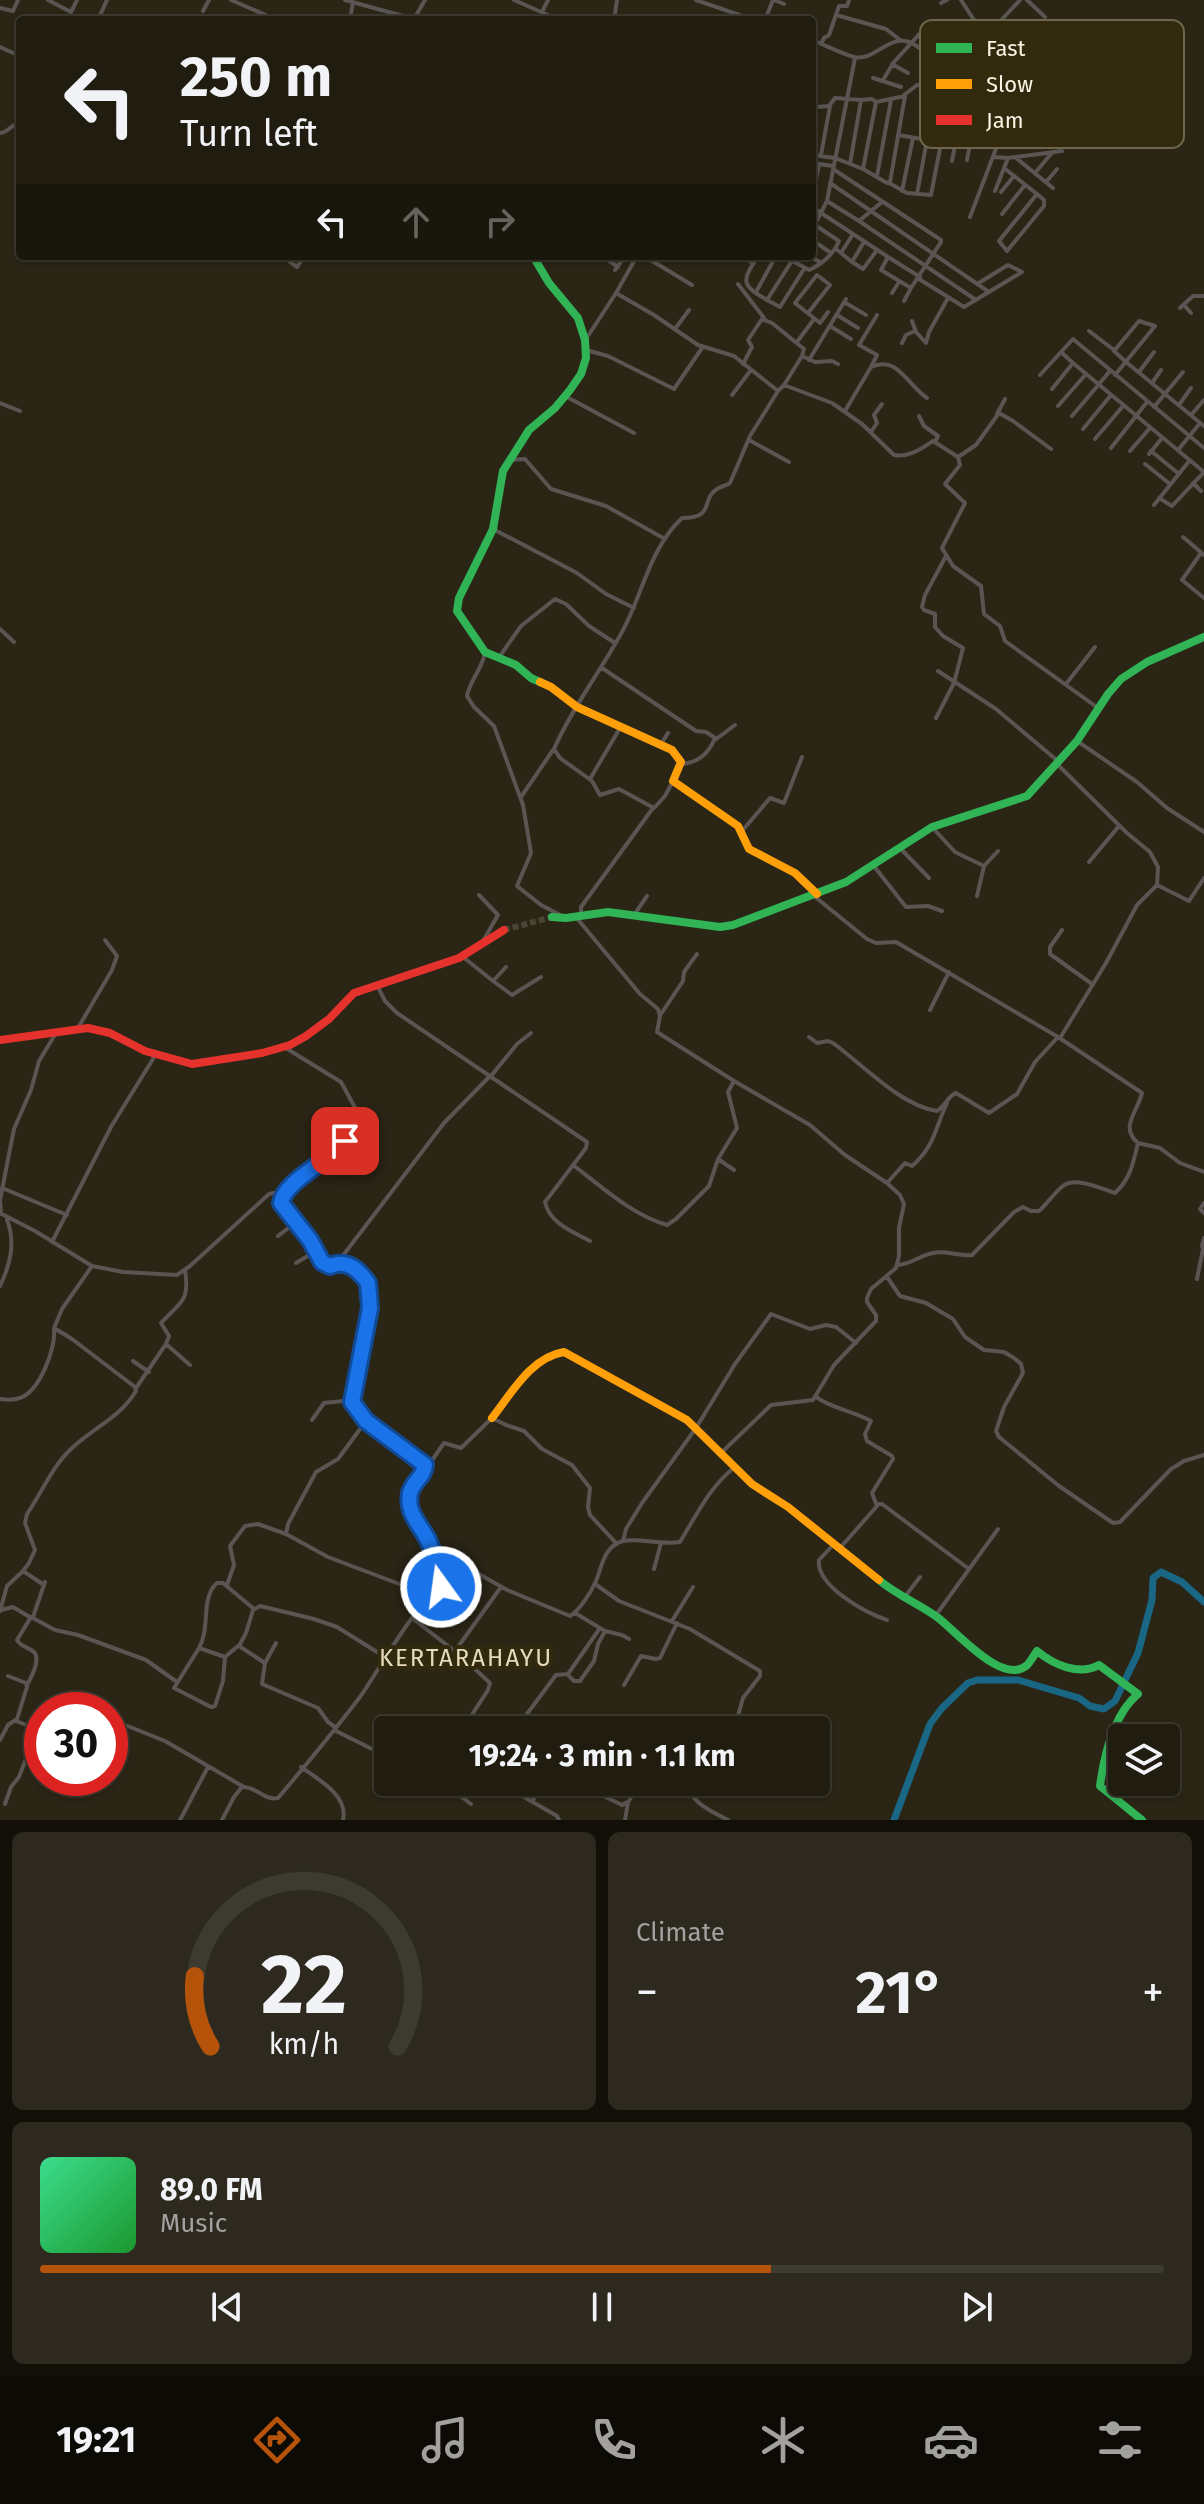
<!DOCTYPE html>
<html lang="en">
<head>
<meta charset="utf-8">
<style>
  body { margin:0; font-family:"Fira Sans",sans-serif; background:#2d291e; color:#f1f3f6; height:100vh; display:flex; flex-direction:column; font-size:30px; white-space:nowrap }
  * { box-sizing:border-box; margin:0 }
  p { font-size:26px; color:#a2a19f }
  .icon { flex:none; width:44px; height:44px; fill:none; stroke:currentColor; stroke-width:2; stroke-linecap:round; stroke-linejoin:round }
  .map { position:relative; height:1820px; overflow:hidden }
  .details { display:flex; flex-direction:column; gap:12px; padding:12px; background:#120f09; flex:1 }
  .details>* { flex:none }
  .guide { position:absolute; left:16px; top:16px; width:800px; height:244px; border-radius:8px; box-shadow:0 2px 6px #0004,0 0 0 2px #3d3a30; background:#201c10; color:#f1f3f6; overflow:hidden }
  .buttons { position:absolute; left:1108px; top:1724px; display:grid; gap:16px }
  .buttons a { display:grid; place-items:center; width:72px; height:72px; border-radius:8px; background:#201c10; box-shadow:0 2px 6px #0004,0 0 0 2px #3d3a30; font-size:40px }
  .speed { position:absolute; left:24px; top:1692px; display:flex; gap:16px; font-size:40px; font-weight:700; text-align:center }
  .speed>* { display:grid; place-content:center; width:104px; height:104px; border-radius:50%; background:#201c10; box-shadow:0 2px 6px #0004,0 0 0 2px #3d3a30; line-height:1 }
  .speed .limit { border:12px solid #d22; background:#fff; color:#111 }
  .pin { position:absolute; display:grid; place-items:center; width:68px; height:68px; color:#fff; margin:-34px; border-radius:16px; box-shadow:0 4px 12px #0006 }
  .me { position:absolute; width:88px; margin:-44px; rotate:346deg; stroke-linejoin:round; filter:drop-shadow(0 0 6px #0008) }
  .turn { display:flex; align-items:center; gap:28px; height:168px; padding:0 32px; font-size:36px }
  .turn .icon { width:104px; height:104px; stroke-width:2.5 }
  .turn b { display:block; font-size:56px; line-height:68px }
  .lanes { display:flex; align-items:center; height:76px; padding:0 32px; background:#0003; justify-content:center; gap:40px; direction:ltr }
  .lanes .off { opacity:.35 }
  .big { font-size:60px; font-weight:700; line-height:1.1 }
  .details .card { flex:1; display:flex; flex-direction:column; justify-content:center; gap:12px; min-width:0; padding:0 28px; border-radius:12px; background:#2d291e }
  .details .dial { align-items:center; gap:0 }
  .dial svg { height:208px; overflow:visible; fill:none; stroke:#3d3a30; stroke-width:7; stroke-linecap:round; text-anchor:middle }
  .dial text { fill:#f1f3f6; stroke:none }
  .song { display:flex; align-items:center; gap:24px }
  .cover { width:96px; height:96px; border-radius:12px; background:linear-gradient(135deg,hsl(150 70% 55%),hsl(130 70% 35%)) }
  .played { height:8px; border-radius:4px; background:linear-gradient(90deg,#b45309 65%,#3d3a30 65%) }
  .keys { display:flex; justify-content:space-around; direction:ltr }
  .heat { display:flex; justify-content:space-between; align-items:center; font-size:44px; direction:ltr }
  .details .tiles { flex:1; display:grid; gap:12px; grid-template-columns:1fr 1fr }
  .card:last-child { grid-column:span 2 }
  .trip { position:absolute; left:374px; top:1716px; width:456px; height:80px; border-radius:8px; background:#201c10; box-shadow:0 2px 6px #0004,0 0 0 2px #3d3a30; font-weight:700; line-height:80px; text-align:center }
  .menu { display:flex; height:128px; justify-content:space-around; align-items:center; background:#0d0b06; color:#a2a19f }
  .menu .icon { width:56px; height:56px }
  .menu .selected { color:#b45309 }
  .menu b { font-size:36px; color:#f1f3f6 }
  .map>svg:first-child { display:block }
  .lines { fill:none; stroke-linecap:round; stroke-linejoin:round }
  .river { stroke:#196785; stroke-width:7 }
  .secondary-tunnel { stroke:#494434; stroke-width:6; stroke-dasharray:6 3; stroke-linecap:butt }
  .street { stroke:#5a5552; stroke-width:4 }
  .fast { stroke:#30b455; stroke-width:8 }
  .slow { stroke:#ff9f0a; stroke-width:8 }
  .jam { stroke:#e5322d; stroke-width:8 }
  .route-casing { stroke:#114b97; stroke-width:20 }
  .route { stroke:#1a73e8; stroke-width:14 }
  .labels { text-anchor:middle; stroke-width:8; stroke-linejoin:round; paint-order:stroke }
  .quarter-label { font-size:24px; letter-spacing:2px; fill:#e6dcbb; stroke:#322a0d }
  .key { fill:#322a0d; stroke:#6e674d; stroke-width:2 }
  .key-label { font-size:22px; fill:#f9f4e3 }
</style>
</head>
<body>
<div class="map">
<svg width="1204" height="1820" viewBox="0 0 1204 1820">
  <rect width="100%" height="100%" fill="#2a2515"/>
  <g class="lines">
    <path class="river" d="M894,1820L930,1724L942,1708L968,1683L977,1680H1018L1079,1698L1090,1706L1104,1709L1115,1701L1138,1653L1152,1600L1153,1578L1161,1572L1182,1582L1204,1602"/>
    <path class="secondary-tunnel" d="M504,930L552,917"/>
    <path class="street" d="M48,0L71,12L77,0
      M231,0L277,20
      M345,0L414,19L425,0
      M514,0L559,20
      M696,0L754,20
      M774,0L784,4
      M961,0L974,20L993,29
      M1027,0L1045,17
      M941,3L947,0
      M0,8L13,11L18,0
      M203,11L209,0
      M542,12L548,0
      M836,15L886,29L900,40
      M98,20L107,0
      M350,20L353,2
      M614,20L617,0
      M765,20L773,0
      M918,35L935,48
      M812,40C825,45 842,54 854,57C874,62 887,35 909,42C919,45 926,55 935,60L951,55L970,59L976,55L993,29L1020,0
      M821,44L824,38L829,35L839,6H847L849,0
      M0,47L20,56
      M939,62L945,64L939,80
      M1049,62L1063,51
      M892,64L908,73
      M873,78L901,87
      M883,80L894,62L925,28
      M995,88L1027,74L1043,57L1053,66
      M1024,91C1044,107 1065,123 1086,139L1122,93L1067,48L1030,95
      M1041,104L1078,57
      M1052,113L1089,66
      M1019,115L1027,74
      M1004,118L1011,83
      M989,120L1050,112
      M1064,122L1100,75
      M812,125L816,107L829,106L835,98L861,100L850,164
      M1075,130L1111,84
      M0,133C9,133 11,123 20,124
      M898,135L939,142
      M986,136L1066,125
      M996,144L1062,137
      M812,155L835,158L863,169L876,102L872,99L861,100
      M821,155L830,106
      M993,157L1008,158L995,191
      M1015,157L1053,188
      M1008,158L1062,151
      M967,160L980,89
      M952,161L966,89
      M812,163L833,166
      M1004,168L1037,194
      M863,169L887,183L890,182L905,96L876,102
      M1035,173L1051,154
      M877,176L891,100
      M1046,182L1057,169
      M830,183L989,292
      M889,183L907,193L931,195L943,133L985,138L995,88L950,89L917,85L904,95
      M902,191L913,138
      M1001,192L1014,176
      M917,194L927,140
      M1037,194L1044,200V206L1007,251L999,241Z
      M812,200L819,164
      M827,201L859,221L882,202
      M812,207L888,257L881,270L911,288L941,242V240L833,169
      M1002,214L1025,185
      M970,217L997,146L985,138
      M859,221L976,300
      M812,230L827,201L855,58
      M812,240L831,253
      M836,249L841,253L853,234
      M841,253L852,262L864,242
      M282,256L297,267L304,256
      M318,256L323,260
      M606,256L605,258L618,267
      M644,256L692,285
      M742,256L753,263
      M758,256C742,281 740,284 767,300L795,256
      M784,256L809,270C821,265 834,254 839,241L815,225
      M810,256L821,263
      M888,257L920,277
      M852,262L863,269L877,250
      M615,270L625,256
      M919,279L964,307L1022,272L1008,265L977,284
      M738,284L764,318
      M756,292L776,256
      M616,293L637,256
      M892,293L899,282
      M767,300L780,307L804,269
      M904,301L911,288
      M844,302L866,315
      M1184,305L1191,313
      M1180,308L1193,296H1204
      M808,313L830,285L817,275L795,303L820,323L828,312
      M837,315L858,328
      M912,321L916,332L926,343L929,332L948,298
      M830,326L851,339
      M675,329L689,310
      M1089,331L1114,350
      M586,339L616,293L654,315L698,345L734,356L778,391L784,385L832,403L862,424L894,455C909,458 922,448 933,441L958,457
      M797,342L814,319
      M902,343L906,335L915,331
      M586,350L608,356L674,389L702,348
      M809,360L846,299
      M743,364L752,347L748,340L762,319L772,323L804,349L802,356
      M871,367L877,355L859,345L877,315
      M1139,372L1154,352
      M1040,375L1061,352
      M1115,375L1155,326L1139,321L1114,351L1126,362L1204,426
      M1152,383L1161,370
      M784,385L802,356L815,362L832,361L838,364
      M1052,389L1073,363
      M732,395L751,370
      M565,396L634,433
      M0,403L20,411
      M1179,405L1191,388
      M1058,406L1086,374
      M1154,407L1183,372
      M845,411L871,367C898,355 907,385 927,398
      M997,414L1005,399
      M1191,415L1204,400
      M919,416L924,426L938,436L936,440
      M1072,416L1110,371
      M1083,429L1111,395
      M871,432L877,423L874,415L882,404
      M1095,439L1123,406
      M749,440L789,462
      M1111,448L1147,402
      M1204,448L1073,339L1061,352L1073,363L1204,472
      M1178,450L1200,423
      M1130,451L1150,428
      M1151,451L1179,474
      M1149,454L1162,438
      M958,457L960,465L945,484L965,503L942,548L953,566L981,586L984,614L1000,626L1005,641L1098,708
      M958,457L976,445L999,413L1013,421L1051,449
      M509,460L525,459L551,489L606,506L665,539
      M1145,464L1170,484
      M1193,483L1201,491
      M1159,498L1172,506L1204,472
      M1154,505L1190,460
      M493,529L577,573L606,594L634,608
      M1183,537L1204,555
      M1201,553L1182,580L1204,598
      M0,629L14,642
      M485,652C483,668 470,680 467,696L474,707L494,726L523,805L531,853L517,886L541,905L564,917
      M500,656L521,626L555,599L566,604L589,626L615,643
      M602,668L696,731L706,732L715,738C709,753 698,763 681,764
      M938,671L996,709L1059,762
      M1066,684L1095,647
      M936,718L954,683L963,648L943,636L935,627V614L924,610L922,607L925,595L946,556
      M715,740L735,725
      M1077,741L1137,782L1167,808L1204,832
      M661,744L668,733
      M1057,764L1127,833L1150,852L1158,867L1157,885L1137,905L1106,963L1060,1038
      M590,779L620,728
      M673,781L665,796L654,808L619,789L600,795L592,781L560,758L554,749C572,708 600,672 622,632C643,594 649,549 682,518C716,518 700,500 717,489C721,486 726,486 730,483L750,436L778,391
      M521,797L553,750
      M932,827L955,852L984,866
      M742,831L770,798L784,803L802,757
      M899,847L929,878
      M1089,862L1119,826
      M873,865L906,907L928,906L942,911
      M1157,885L1189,901L1204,878
      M479,895L498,915L483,941
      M814,896L867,939L876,943L896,942L1058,1037L1142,1093C1138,1111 1119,1127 1138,1143C1133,1163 1131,1178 1115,1193C1101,1189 1077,1176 1063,1186C1054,1193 1047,1204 1039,1211H1031L1023,1207L1014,1212L972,1255C959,1257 947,1250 933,1253C920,1255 911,1265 897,1265
      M977,896L984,866L998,851
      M581,915V907L653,808
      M634,915L647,896
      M575,916L640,994L658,1009L660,1016L657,1032L734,1081L810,1125L845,1155L887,1183L905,1163L912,1166C935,1146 935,1128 947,1103
      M1062,930L1050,947V954L1092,984
      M463,957L493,981L506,967
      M493,981L512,995L541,977
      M377,985L385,1001L397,1013L587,1142L586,1148L545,1202C549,1223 573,1232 590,1241
      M930,1010L949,972
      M661,1014L683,981L684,972L697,954
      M78,1028L112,970L117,956L105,940
      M809,1037L817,1043L828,1041L833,1043C862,1064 901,1106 937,1111C945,1106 949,1095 956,1093L989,1113L1017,1094L1035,1062L1058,1037
      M284,1047L341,1082L359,1115L354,1127L339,1149L293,1184L282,1196L281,1203L310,1240L322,1262L330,1266C348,1258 357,1268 368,1283L370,1308L352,1402L366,1421L425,1465L424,1473L412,1488L411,1509L429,1543L445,1583
      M491,1076L517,1044L531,1033
      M1138,1143L1160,1148L1180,1163L1204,1172
      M718,1159L734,1170
      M573,1165C602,1187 632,1215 667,1225L676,1219L709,1186L718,1159L737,1128L728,1092L734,1081
      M2,1188L67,1215
      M1204,1203L1200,1209L1204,1213
      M0,1213L35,1231L92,1266L123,1272L177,1275L190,1266L269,1194L274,1193L281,1199
      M1,1214L0,1200L14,1129L31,1090L39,1061L56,1033
      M278,1236L295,1223
      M52,1242L111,1127L156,1054
      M1204,1250L1202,1246L1204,1238
      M338,1262L444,1123L490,1076
      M296,1263L316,1251
      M887,1277L900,1296L926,1303L953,1319L965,1337L984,1350L1004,1352L1014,1358L1021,1364L1023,1373L1004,1407L996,1431L999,1437L1059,1486L1113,1523L1120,1522L1171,1469L1184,1461L1204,1455
      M1197,1279L1203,1249
      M0,1286C10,1265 16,1243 7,1220
      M166,1344L190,1365
      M133,1361L149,1372
      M136,1388L166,1344L169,1336L161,1323C181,1301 190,1302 185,1270
      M816,1397C833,1409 853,1411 871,1421L865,1434L867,1441L892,1456L893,1459L872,1493L877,1506L840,1548
      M0,1399C7,1400 14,1400 20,1398C40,1391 56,1348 54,1328
      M312,1420L324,1403L352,1400
      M366,1421L338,1459L316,1472L288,1524L286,1534L328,1557L431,1596
      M721,1453L771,1405L813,1400L834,1365L876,1321V1315L867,1302V1298L871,1289L896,1268L899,1256V1228L904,1204L900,1195L887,1183
      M426,1469L444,1443L461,1448L492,1418L506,1425L524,1431L542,1449L572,1465L590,1488L588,1507L590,1515L617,1544
      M877,1504H882L969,1569
      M623,1541L626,1529L642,1503L696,1428L735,1364L771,1314L810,1329L826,1325L836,1327L856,1343
      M834,1544L819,1560C816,1586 866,1613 887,1620
      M654,1569L661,1543
      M595,1584L619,1601L690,1629L760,1671V1676L743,1698L734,1730
      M44,1585L23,1571L29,1563L35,1550L25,1523L27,1514C41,1494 52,1467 70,1450C92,1428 119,1419 136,1391L135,1387L72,1339L54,1328L62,1309L92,1266
      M227,1585L234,1565L230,1546L245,1526L258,1524L286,1534
      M903,1599L920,1577
      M1,1610L13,1607L28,1616
      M0,1611L7,1586L23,1571
      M575,1613L605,1631L622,1635L629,1639
      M936,1615L998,1529
      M33,1617L45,1582
      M412,1618L461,1656L490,1683L488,1690L462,1730
      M672,1621L693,1587
      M238,1646L225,1657L199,1648C211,1627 200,1598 217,1583H223L254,1609
      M199,1648L174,1688L211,1707L215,1706L216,1703L223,1681L225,1657
      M455,1651L501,1587
      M265,1663L276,1643
      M567,1674L574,1681H580L594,1661L598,1644L605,1631
      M27,1685C31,1678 41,1659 34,1652C27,1646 22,1648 17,1640L31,1617L55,1630L78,1635L146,1660L177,1682
      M624,1685L641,1656L656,1659L660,1658L677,1623
      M110,1719L165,1741L244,1787
      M16,1721L42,1731
      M335,1727L328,1722L318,1708L262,1684L265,1663L239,1646L246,1633L253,1610L260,1606L314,1619L337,1627L385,1657
      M334,1730L388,1757
      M515,1730L556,1675L568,1674L600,1628
      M0,1740L8,1725L17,1719L27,1687L26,1683L8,1676
      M301,1767C318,1779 349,1796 343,1820
      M442,1782L471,1804
      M498,1782L557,1816L559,1820
      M575,1782L622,1805L629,1801L639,1782
      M682,1782L691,1789L712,1787L721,1782
      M689,1789C694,1804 714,1813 728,1820
      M517,1793L524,1782
      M532,1802L543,1782
      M5,1804L11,1787L19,1777L37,1730
      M180,1820L208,1767
      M222,1820L234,1797L242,1787C256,1786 264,1801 278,1798C306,1765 334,1731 360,1697C384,1664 428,1574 472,1570L507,1590L570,1616C580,1610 591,1592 596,1581C602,1566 604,1546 623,1541C641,1538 661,1545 680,1542C696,1516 710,1486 735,1467
      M625,1820L628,1802"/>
    <path class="fast" d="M533,256L549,283L578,318L585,340L586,358L581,374L570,390L555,408L529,430L503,471L493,529L459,598L457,611L485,652L516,665L531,678L540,682
      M552,917L566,918L608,912L720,927L733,925L846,882L932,827L1027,796L1077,741L1108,694L1121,679L1147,662L1204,637
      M879,1580C898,1596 918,1603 937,1617C955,1630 1001,1685 1026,1666C1030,1663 1034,1655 1037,1651C1054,1665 1079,1676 1099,1665L1138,1694C1114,1714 1104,1756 1100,1786L1142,1820"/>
    <path class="slow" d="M540,682L551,687L577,707L672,750L681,762L673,781L738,826L749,849L795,873L817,894
      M492,1418C511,1394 531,1357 564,1352L687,1420L752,1484L788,1507L879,1580"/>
    <path class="jam" d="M0,1040L88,1028L110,1033L145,1051L192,1064L262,1053L290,1045L306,1036L329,1019L354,993L459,958L504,930"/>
  </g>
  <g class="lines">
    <g class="route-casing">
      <path id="route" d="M345,1141C330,1161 284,1181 281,1203L310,1240L322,1262L330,1266C347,1259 358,1269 368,1283L370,1308L352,1402L366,1421L425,1465C424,1477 413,1481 410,1493C406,1513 420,1524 428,1540C434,1554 439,1569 445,1583L441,1587"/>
    </g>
    <use href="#route" class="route"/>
  </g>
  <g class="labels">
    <g class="quarter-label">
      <text x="466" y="1666">KERTARAHAYU</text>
    </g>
  </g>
  <rect x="920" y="20" width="264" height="128" rx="12" class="key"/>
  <rect x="936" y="43" width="36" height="10" fill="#30b455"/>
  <rect x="936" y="79" width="36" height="10" fill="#ff9f0a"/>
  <rect x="936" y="115" width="36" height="10" fill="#e5322d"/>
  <g class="key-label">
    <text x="986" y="56">Fast</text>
    <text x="986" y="92">Slow</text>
    <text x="986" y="128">Jam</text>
  </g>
</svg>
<div class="buttons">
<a><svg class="icon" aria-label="layers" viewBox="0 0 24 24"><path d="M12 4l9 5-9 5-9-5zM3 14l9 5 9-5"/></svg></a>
</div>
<div class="speed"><div class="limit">30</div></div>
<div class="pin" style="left:345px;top:1141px;background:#d93025"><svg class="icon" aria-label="arrive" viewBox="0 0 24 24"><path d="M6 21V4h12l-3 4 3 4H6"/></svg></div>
<svg class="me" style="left:441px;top:1587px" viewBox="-20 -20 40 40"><circle r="17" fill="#1a73e8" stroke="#fff" stroke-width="3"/><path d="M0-11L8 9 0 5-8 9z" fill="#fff"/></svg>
<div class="trip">19:24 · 3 min · 1.1 km</div>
<div class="guide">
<div class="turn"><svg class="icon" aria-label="left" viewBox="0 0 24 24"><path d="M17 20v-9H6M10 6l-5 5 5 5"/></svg><div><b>250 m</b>Turn left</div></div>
<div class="lanes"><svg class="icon" aria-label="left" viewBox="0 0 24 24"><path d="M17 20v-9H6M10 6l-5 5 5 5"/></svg><svg class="icon off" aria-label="ahead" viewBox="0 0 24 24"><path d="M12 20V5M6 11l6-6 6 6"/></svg><svg class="icon off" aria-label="right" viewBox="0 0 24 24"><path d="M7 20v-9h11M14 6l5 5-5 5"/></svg></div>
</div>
</div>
<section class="details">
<div class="tiles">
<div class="card dial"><svg viewBox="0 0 100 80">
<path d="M14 69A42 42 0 1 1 86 69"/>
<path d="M14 69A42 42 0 0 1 8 42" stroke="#b45309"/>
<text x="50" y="56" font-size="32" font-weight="700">22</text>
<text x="50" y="72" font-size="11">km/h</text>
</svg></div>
<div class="card"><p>Climate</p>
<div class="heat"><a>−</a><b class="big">21°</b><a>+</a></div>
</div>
<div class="card">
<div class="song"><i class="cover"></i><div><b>89.0 FM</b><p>Music</p></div></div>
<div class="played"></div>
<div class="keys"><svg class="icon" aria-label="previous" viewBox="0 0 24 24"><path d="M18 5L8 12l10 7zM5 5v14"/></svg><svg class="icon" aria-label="pause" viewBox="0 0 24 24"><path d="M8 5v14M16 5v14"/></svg><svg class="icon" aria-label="next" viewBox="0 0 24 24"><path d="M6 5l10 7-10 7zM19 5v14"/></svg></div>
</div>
</div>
</section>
<nav class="menu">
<b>19:21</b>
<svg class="icon selected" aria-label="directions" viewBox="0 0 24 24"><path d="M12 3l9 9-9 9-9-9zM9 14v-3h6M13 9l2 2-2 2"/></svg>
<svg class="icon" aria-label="music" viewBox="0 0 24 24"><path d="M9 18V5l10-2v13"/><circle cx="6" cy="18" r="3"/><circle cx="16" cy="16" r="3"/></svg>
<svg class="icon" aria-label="phone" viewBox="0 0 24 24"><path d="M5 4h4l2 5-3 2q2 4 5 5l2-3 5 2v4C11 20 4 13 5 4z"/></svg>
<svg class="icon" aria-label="climate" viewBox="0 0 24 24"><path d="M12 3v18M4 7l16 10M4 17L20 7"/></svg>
<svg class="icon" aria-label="car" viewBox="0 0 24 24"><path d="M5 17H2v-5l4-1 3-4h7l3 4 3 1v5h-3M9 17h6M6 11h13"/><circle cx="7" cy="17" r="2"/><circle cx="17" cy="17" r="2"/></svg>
<svg class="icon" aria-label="filters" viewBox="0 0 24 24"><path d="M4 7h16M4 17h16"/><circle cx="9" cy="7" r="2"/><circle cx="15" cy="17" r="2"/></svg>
</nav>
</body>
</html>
